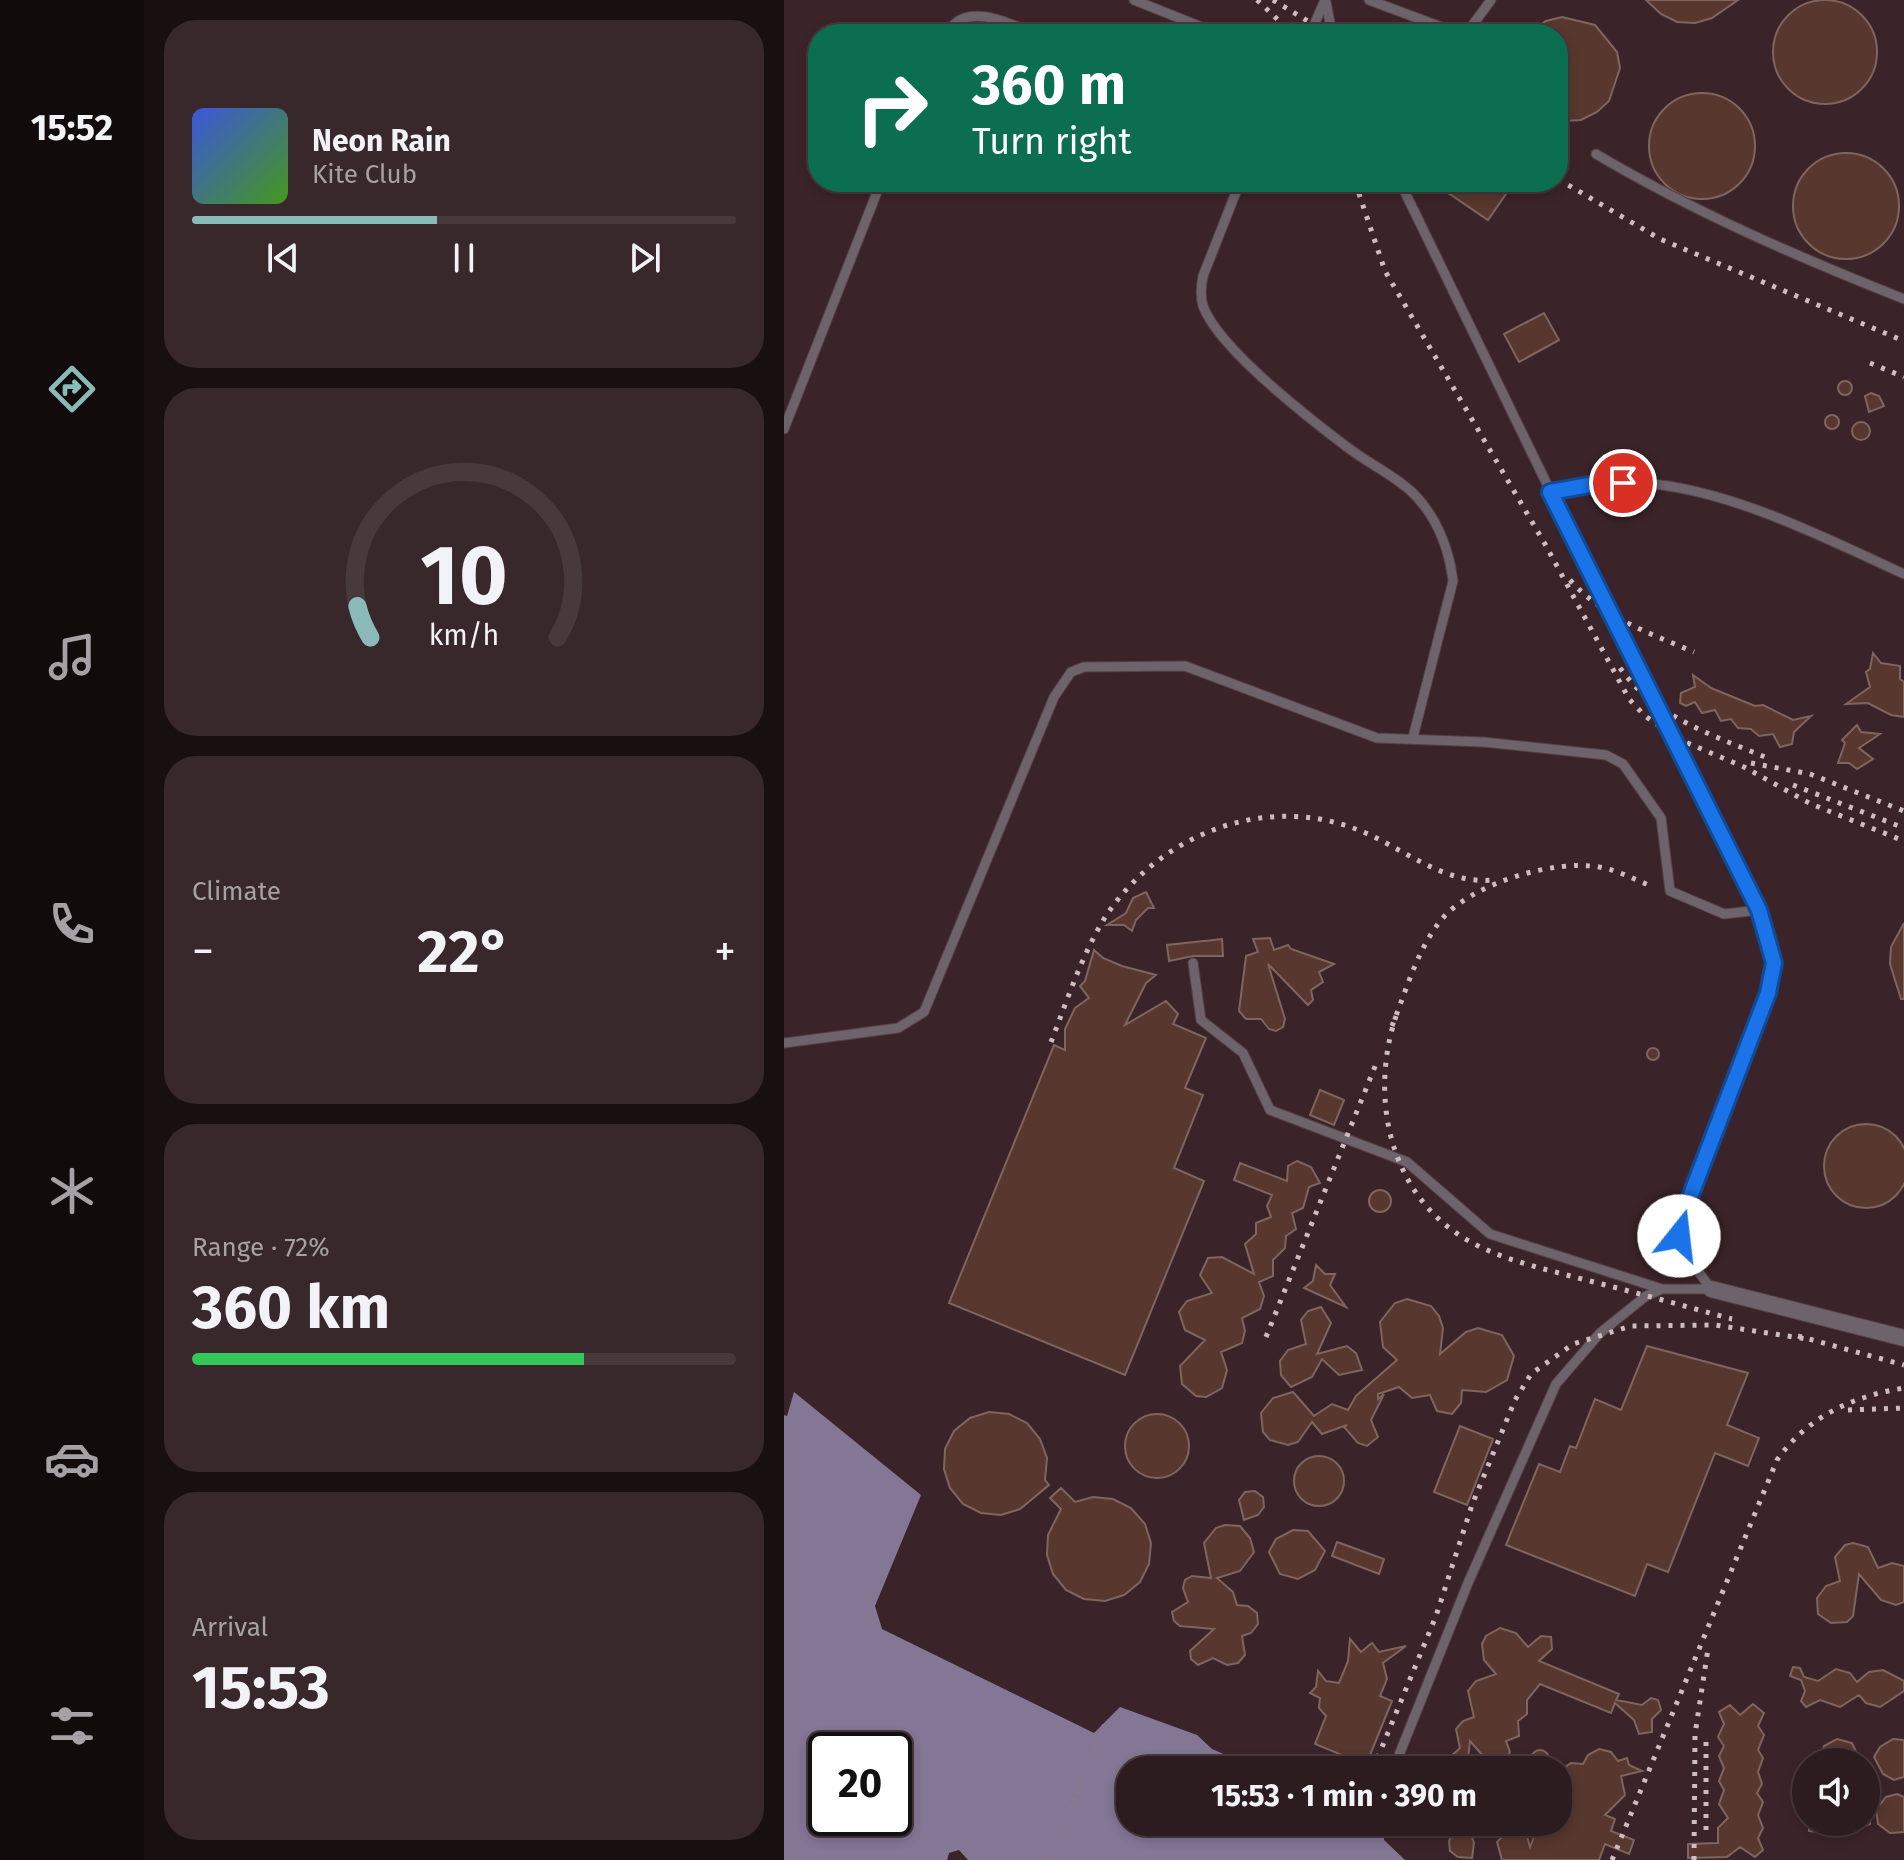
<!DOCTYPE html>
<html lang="en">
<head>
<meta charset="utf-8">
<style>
  body { margin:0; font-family:"Fira Sans",sans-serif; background:#38282c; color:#f1f3f6; height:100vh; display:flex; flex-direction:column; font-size:30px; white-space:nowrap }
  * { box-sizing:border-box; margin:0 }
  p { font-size:26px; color:#a6a1a4 }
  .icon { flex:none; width:44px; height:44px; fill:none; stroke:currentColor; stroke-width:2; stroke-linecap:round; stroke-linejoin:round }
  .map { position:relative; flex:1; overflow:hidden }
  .drawer { display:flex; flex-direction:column; gap:20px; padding:20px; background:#180f11; width:640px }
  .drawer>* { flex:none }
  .hud { position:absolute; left:24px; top:24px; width:760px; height:168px; border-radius:32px; box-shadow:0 4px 12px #0003,0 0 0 2px #48393d; background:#0b6e4f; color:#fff; overflow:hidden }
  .controls { position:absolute; left:1008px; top:1748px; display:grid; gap:16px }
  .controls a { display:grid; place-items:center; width:88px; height:88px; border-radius:50%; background:#2c1b1f; box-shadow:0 4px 12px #0003,0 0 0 2px #48393d; font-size:40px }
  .speed { position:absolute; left:24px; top:1732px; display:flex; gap:16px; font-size:40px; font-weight:700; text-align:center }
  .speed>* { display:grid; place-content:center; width:104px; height:104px; border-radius:50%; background:#2c1b1f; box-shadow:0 4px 12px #0003,0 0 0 2px #48393d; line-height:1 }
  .speed .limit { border:4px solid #111; border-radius:12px; background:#fff; color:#111 }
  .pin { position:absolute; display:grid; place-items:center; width:68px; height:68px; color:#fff; margin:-34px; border:4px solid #fff; border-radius:50%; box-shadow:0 2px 8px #0007 }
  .me { position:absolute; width:88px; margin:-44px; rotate:16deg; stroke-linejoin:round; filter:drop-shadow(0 0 6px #0008) }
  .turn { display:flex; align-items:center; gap:28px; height:168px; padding:0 32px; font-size:36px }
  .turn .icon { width:104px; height:104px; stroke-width:2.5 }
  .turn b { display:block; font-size:56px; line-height:68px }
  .big { font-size:60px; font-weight:700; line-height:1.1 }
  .drawer .widget { flex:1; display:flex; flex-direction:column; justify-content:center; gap:12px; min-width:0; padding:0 28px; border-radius:32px; background:#38282c }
  .drawer .dial { align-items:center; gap:0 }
  .dial svg { height:208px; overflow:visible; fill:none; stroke:#48393d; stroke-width:7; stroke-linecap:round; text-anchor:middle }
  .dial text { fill:#f1f3f6; stroke:none }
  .song { display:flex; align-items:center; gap:24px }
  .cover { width:96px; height:96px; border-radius:12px; background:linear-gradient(135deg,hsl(230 70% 55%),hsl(100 70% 35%)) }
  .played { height:8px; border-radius:4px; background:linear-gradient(90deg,#8bbbb9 45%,#48393d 45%) }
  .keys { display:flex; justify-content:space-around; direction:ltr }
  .heat { display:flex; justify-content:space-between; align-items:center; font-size:44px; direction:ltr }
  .charge { height:12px; border-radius:6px; background:linear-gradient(90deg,#34c759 72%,#48393d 0) }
  .trip { position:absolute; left:332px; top:1756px; width:456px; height:80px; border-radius:32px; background:#2c1b1f; box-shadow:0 4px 12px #0003,0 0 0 2px #48393d; font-weight:700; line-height:80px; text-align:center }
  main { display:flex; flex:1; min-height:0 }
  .tabs { display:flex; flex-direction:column; width:144px; justify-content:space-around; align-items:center; background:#120b0c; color:#a6a1a4 }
  .tabs .icon { width:56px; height:56px }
  .tabs .selected { color:#8bbbb9 }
  .tabs b { font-size:36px; color:#f1f3f6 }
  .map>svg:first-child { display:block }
  .water { fill:#847695; fill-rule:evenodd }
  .building { fill:#57372e; stroke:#7e655e; stroke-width:2 }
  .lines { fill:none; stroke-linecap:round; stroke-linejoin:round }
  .lane-casing { stroke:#554044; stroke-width:11 }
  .street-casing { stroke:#554044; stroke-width:18 }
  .path { stroke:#8e7b7f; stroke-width:3; stroke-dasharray:2 6; stroke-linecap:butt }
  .lane { stroke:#6d646b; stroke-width:9 }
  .street { stroke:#6d646b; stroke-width:16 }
  .rail { stroke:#cdbdc0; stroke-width:5; stroke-dasharray:4 8; stroke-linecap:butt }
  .route-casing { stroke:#114b97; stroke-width:20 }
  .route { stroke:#1a73e8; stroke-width:14 }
</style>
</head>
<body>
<main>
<nav class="tabs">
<b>15:52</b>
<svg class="icon selected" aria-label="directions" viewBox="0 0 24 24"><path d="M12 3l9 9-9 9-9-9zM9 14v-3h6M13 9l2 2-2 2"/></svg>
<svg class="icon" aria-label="music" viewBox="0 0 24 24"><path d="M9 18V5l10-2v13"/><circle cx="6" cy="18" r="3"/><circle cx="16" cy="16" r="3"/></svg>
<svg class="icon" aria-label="phone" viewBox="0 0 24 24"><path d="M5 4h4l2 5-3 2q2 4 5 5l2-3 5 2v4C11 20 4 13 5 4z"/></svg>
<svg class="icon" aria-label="climate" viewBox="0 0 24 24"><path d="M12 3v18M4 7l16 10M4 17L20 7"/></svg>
<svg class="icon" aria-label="car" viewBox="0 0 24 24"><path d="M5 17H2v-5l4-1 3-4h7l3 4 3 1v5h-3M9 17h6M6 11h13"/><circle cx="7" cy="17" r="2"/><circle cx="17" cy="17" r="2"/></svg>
<svg class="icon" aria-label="filters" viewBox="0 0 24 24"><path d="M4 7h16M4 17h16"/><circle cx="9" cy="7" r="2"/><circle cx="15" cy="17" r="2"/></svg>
</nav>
<section class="drawer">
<div class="widget">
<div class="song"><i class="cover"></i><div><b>Neon Rain</b><p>Kite Club</p></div></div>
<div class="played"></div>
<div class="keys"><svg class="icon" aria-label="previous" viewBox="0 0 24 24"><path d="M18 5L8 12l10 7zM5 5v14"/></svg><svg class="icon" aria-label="pause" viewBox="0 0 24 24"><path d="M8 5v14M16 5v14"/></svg><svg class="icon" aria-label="next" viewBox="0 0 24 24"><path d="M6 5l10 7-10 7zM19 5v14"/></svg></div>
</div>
<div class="widget dial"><svg viewBox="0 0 100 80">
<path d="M14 69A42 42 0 1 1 86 69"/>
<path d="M14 69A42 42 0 0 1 9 57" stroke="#8bbbb9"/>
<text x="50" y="56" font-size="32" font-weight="700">10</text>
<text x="50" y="72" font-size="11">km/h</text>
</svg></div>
<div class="widget"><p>Climate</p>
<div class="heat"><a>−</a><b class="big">22°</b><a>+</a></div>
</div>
<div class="widget"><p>Range · 72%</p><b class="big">360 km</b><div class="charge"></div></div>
<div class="widget"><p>Arrival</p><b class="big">15:53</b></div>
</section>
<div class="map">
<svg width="1120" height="1860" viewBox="0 0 1120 1860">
  <rect width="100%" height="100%" fill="#3b2429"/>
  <path class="water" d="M10,1392L137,1495L91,1606L98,1629L310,1733L336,1707L413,1735L428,1749L477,1770H346V1822H579L600,1833V1840L621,1860H184L175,1850L165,1853L163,1860H0V1415L3,1416ZM42,1750H110V1818H42Z"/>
  <path class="building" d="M862,0H954L928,18L911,23L893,22L877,14Z
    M989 52a52 52 0 1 1 104 0a52 52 0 1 1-104 0Z
    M778,17L811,25L833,52L836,68L825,101L813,112L797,120L780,121L774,120V34H742L762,21Z
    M865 146a53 53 0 1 1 106 0a53 53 0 1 1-106 0Z
    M1009 206a53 53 0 1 1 106 0a53 53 0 1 1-106 0Z
    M648,182H712L724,191L704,220Z
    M760,313L775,340L735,362L720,334Z
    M1054 388a7 7 0 1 1 14 0a7 7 0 1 1-14 0Z
    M1087,393L1095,396L1100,406L1085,412L1081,396Z
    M1041 422a7 7 0 1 1 14 0a7 7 0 1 1-14 0Z
    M1068 431a9 9 0 1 1 18 0a9 9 0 1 1-18 0Z
    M1089,653L1097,663L1116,666V679L1120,682V717L1107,715L1084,703L1062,704L1086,687L1082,672L1086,669Z
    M909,675L927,688L971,706L979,705L1009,720L1027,716L1010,732L1008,744L996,747L989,734L975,736L967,729L954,728L947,719L937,721L931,710L918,713L911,702L902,706L896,703L897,693L911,687Z
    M1073,725L1077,732L1096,734L1075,748L1089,759L1073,769L1065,763H1054L1061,743L1058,740Z
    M362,892L370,908H364L352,920L348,931L340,925H323L342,913L349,898Z
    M1120,923V999H1117L1106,964L1107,947Z
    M486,938L490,950L504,945L507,949L550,964L535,972L539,982L527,990L529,1000L524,1005L484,964L501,1019L499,1027L492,1031L485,1029L477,1019H462L455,1011L462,956L474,952L469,939Z
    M438,939L439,956H409L385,961L383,945Z
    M310,950L319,958L338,966L372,975L362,983L341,1025L382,1001L394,1014L389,1024L422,1038L401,1088L419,1095L390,1168L420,1181L341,1375L165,1303L270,1045L281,1050V1029L291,1008L305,998L296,986L301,981Z
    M863 1054a6 6 0 1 1 12 0a6 6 0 1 1-12 0Z
    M536,1090L560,1100L550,1125L526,1115Z
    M1040 1166a42 42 0 1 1 84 0a42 42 0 1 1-84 0Z
    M513,1161L527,1167L536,1183L525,1187L519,1208L508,1213L512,1229L502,1236L501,1248L489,1260V1276L475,1282L480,1296L476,1309L458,1318L461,1331L458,1343L437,1352L443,1370L438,1388L422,1397L412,1396L398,1384L396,1366L421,1340L401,1330L395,1312L403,1301L428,1293L416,1275L424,1258L438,1257L470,1274L461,1244L472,1234V1223L487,1217L483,1206L488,1195L450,1180L456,1163L503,1181L504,1166Z
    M585 1201a11 11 0 1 1 22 0a11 11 0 1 1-22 0Z
    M532,1265L541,1274H551L546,1285L562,1307L520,1288L529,1281Z
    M623,1299L647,1306L655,1316L659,1328L656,1354L682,1332L694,1328L718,1335L730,1356L723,1380L702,1392L678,1390L677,1403L668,1414L653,1411L646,1395L628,1398L615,1387L594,1394V1399L600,1394L587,1420L594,1437L583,1446L574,1443L560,1427L563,1425L538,1434L528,1422L514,1442L504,1445L486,1440L479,1432L477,1413L489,1398L509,1392L530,1416L548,1404L564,1410L572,1396L613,1360L599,1347L596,1322L611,1303Z
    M537,1307L547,1323L533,1354L563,1346L572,1353L578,1370L555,1375L538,1359L528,1377L507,1387L497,1375L496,1361L504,1350L522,1344L517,1320L524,1311Z
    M863,1346L964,1373L943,1425L975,1438L964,1466L931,1453L884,1572L863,1564L851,1596L722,1545L755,1464L776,1472L786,1446L792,1448L811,1399L837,1410Z
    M205,1412L225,1414L243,1423L256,1439L263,1458L261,1480L265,1485L236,1509L217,1515L197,1513L179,1504L166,1488L160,1469L161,1449L170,1431L186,1418Z
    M341 1446a32 32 0 1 1 64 0a32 32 0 1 1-64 0Z
    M676,1426L709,1439L683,1505L650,1492Z
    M510 1481a25 25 0 1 1 50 0a25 25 0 1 1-50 0Z
    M277,1488L291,1502L309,1497L329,1499L347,1508L361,1524L367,1543L365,1564L356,1582L340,1595L321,1601L300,1599L282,1590L269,1574L263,1555L264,1535L277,1509L266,1498Z
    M471,1491L479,1497L480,1507L474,1515L460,1520L455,1500L461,1492Z
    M441,1525L456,1526L466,1538L470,1552L456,1571L433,1578L449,1592L453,1605L464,1606L473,1613L474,1624L467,1633L458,1636L461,1655L454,1663L443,1665L429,1658L414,1665L407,1659L406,1651L430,1629L396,1626L390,1621L388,1612L404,1602L399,1588L401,1580L408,1576L427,1578L420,1543L432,1528Z
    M509,1530L524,1531L541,1551L531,1570L514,1579L496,1574L485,1552L492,1539Z
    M553,1542L600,1559L595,1574L548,1556Z
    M1069,1543L1084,1547L1094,1568L1108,1563L1120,1566V1602L1112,1605L1097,1600L1075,1574L1069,1616L1063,1622L1047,1623L1034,1614L1033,1598L1042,1586L1056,1581L1051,1557L1061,1545Z
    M716,1628L732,1633L744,1647L757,1636L767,1637L768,1649L755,1661L835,1694L832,1700L858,1705L867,1698L874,1700L877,1710L868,1719V1732L855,1734L850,1720L831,1703L827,1713L756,1684L743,1700V1714L734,1721L735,1736L722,1741L726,1752L718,1767L706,1764L686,1741L683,1770H663L665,1758L676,1748L672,1729L679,1721L690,1717L684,1691L692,1681L712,1674L700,1660L698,1644L702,1636Z
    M566,1639L577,1652L588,1643L595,1652L622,1646L599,1663L603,1679L596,1696L608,1701L582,1765L531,1744L542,1716L535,1708L536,1698L526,1693L532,1687L534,1671L542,1681L555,1683L564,1661Z
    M1009,1667L1016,1668L1020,1677L1034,1681L1052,1669L1066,1673L1073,1682L1085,1672L1099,1670L1120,1681V1691L1096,1707L1082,1703L1075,1695L1056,1707L1036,1700L1022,1707L1017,1701L1021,1691L1017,1680L1006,1676Z
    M969,1704L980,1713L974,1726L980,1735L974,1750L979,1758L974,1772L978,1784L973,1793L979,1802L974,1815L979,1828L974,1838L979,1850L971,1857L956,1847L943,1857L904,1858V1844L934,1843V1828L944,1818L935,1804L940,1790L935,1781L940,1768L935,1756L940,1746L934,1737L940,1724L935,1712L946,1705L956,1715Z
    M1053,1739L1068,1743L1077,1762H1036L1040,1746Z
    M1109,1739L1120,1740V1777L1110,1780L1099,1774L1090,1757L1096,1747Z
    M815,1749L827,1752L834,1761L843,1758L845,1765L858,1771L837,1776L841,1795L821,1815L831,1819L827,1831L850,1840L845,1854L821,1844L815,1860H718L713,1842L723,1832L721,1822H739L746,1847L756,1822H774V1772L787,1763L799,1764L804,1755Z
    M747 1759a9 9 0 1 1 18 0a9 9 0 1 1-18 0Z
    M1113,1794L1120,1797V1832L1106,1833L1094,1824L1092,1809L1102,1797Z
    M674,1822H683L690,1843L688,1858L674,1857L666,1851L665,1841Z
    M1025,1822H1086V1824L1058,1834L1025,1831Z"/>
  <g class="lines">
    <g class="lane-casing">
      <path id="lane" d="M350,0L435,34
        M585,0L676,34
        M542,2L548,34
        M163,34C180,0 225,23 251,34
        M526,34L541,0
        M682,34L707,0
        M812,154C910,212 1014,257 1120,299
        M456,182L419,276C417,286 416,296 419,306C435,349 526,419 563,447C585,464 609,474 629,493C652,516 665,548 669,581L629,737
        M616,182L884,733L975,910L990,963L984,993L898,1218C893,1247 910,1265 927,1289
        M0,429L97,182
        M766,492C797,486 826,481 858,483C946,489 1041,538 1120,574
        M409,963L417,1020L459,1053L486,1110L623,1162L706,1234L878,1289H927
        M0,1043L114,1028L140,1012L270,697L287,672L300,667L401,666L593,738L699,742L822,755L839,764L877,818L886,891L940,914L975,910
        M609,1770L684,1583L772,1384L816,1333L862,1296L878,1289"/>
    </g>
    <g class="street-casing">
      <path id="street" d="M927,1289L1120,1338"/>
    </g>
    <path class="path" d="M266,1860L321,1721"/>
    <use href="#lane" class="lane"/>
    <use href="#street" class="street"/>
    <path class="rail" d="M473,0L509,34
      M489,0L545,34
      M774,179L876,239L1120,341
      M571,182L601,271L761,544L845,699L861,716L894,739L960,767L1027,804L1120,841
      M1086,363L1120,377
      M786,580C820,618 865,633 910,652
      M836,668C871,717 928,735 981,757
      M967,763L1026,774L1120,811
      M1009,785L1120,828
      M612,1016C585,1097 605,1196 685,1241C719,1260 757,1268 794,1278C846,1291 897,1305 948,1319
      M608,1026C622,991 633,950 657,920C687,884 769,859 815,867C833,870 850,879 867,886
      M267,1042C283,1001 297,957 320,919C372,837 476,794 569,828C615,844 657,885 709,880
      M1014,1336L1120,1365
      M482,1337L594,1059
      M1064,1410L1120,1408
      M589,1769L652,1616L688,1505L731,1400L747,1374L789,1344L847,1326L931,1325L1023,1339
      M922,1830V1738
      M828,1860L993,1460C1023,1417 1069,1396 1120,1388
      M910,1860L911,1734L924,1649"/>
  </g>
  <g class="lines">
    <g class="route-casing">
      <path id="route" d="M839,483H817L766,492L975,910L990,963L984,993L898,1218L895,1236"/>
    </g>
    <use href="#route" class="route"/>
  </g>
</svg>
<div class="controls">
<a><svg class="icon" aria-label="sound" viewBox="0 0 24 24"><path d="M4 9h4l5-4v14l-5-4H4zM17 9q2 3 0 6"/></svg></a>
</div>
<div class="speed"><div class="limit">20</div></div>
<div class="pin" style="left:839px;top:483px;background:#d93025"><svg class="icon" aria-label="arrive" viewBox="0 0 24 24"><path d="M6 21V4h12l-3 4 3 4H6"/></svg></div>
<svg class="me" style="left:895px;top:1236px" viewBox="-20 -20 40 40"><circle r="19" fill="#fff"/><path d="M0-13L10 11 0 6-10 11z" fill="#1a73e8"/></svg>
<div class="trip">15:53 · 1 min · 390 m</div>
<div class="hud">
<div class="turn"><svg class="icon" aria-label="right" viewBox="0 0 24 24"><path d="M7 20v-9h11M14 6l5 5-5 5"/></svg><div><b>360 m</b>Turn right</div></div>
</div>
</div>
</main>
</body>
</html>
